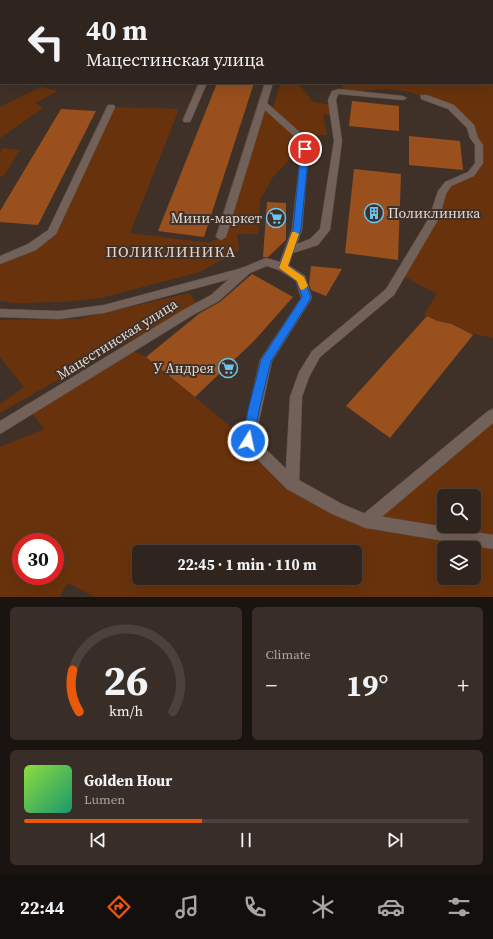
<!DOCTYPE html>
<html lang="en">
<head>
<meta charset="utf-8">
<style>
  body { margin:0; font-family:"Source Serif 4",serif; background:#382d27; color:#f1f3f6; height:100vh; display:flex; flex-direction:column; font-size:15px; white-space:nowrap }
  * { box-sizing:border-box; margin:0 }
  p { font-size:13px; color:#a8a5a4 }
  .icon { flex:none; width:22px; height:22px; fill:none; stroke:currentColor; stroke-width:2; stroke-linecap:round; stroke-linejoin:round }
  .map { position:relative; height:597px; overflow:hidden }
  .panel { display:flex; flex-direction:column; gap:10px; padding:10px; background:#1a1410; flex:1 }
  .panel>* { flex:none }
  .hud { position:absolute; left:0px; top:0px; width:493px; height:84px; box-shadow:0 4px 16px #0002,0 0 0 1px #4b423c; background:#30251e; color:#f1f3f6; overflow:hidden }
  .tools { position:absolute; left:437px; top:489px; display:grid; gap:8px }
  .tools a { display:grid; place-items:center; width:44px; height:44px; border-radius:6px; background:#30251e; box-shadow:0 4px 16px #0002,0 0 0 1px #4b423c; font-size:20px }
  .speed { position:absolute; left:12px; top:533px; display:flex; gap:8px; font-size:20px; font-weight:700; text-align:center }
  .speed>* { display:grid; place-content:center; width:52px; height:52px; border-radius:50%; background:#30251e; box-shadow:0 4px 16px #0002,0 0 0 1px #4b423c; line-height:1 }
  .speed .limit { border:6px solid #d22; background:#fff; color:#111 }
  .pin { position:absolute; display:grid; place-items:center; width:34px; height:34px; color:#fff; margin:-17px; border:2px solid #fff; border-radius:50%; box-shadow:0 1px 4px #0007 }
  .me { position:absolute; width:44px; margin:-22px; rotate:10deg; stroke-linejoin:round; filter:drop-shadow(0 0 3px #0008) }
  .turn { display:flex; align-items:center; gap:14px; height:84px; padding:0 20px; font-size:18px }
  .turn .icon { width:52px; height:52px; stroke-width:2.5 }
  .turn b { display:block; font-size:28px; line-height:34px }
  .big { font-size:30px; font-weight:700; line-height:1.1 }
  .panel .tile { flex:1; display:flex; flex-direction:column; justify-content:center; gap:6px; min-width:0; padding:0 14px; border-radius:6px; background:#382d27 }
  .panel .dial { align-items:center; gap:0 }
  .dial svg { height:104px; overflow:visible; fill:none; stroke:#4b423c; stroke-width:7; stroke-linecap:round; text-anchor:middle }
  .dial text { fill:#f1f3f6; stroke:none }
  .song { display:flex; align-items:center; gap:12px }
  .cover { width:48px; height:48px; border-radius:6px; background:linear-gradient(135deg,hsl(90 70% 55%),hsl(160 70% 35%)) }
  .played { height:4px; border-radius:2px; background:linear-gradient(90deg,#ea580c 40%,#4b423c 40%) }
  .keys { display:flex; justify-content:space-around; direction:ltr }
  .heat { display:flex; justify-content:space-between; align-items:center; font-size:22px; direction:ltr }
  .panel .tiles { flex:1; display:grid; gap:10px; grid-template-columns:1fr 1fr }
  .tile:last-child { grid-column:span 2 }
  .trip { position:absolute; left:132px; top:545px; width:230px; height:40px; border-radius:6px; background:#30251e; box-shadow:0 4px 16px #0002,0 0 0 1px #4b423c; font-weight:700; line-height:40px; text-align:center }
  .tabs { display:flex; height:64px; justify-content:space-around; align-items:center; background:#130f0c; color:#a8a5a4 }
  .tabs .icon { width:28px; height:28px }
  .tabs .current { color:#ea580c }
  .tabs b { font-size:18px; color:#f1f3f6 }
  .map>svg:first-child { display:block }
  .green { fill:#68330c; fill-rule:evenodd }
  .building { fill:#99501c }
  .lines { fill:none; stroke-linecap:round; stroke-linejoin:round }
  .service-casing { stroke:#5b4f47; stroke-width:1 }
  .minor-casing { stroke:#5b4f47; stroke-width:1 }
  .secondary-casing { stroke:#5b4f47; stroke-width:1 }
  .service { fill:#726158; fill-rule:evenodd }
  .minor { fill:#726158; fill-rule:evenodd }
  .secondary { fill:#726158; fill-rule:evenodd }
  .route { fill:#1a73e8; stroke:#114b97 }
  .slow { fill:#f59e0b }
  .labels { text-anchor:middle; stroke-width:4; stroke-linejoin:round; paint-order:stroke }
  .poi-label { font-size:14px; fill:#e4dad4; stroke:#403128; text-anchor:end }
  .street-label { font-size:14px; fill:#e4dad4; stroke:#403128 }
  .neighbourhood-label { font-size:15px; letter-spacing:1px; fill:#e9d5ca; stroke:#403128 }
</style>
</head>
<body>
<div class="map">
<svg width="493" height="597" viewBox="0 0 493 597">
  <rect width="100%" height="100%" fill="#403128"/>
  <path class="green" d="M0,0H493V338L469,333L452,323L443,322L441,324L424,314L437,294L400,274L448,184L471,174L479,163V145L471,127L451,107L410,92L387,89L343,92V83H492V1H1L0,50Z
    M277,83H298L313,102L333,105L334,115L323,114L327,135L306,136L295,127L296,153L273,177L260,200L258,234H237L239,250L200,272L101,298L63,302L14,303L0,301V260L52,232L111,107L179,109L130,233L209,243L221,237L262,103L272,111L280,85Z
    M41,87L58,91L35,103L43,108L0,138V107Z
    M3,148L20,150L3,177L0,176V152Z
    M189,293L199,307L101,355L0,413V404L24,387L0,357V320L79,319Z
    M129,349L146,357L248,441L292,484L366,521L493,415V597H95L68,583L59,597H0V447L44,429L31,411ZM444,496H474V526H444ZM21,542H55V576H21ZM444,548H474V578H444ZM139,552H355V578H139Z"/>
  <path class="building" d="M217,83H254L204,237L158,231Z
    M352,101L399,106V131L349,126Z
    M61,109L96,111L38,225L0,222V211Z
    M409,136L460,141L463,170L409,165Z
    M354,169L401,174L398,260L345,253Z
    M267,202L286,203V240L268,257H263Z
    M311,266L342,269L326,296L311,290L309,284Z
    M252,274L293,297L254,341L195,397L146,357L200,313L220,302Z
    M427,316L437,321L452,324L473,335L390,438L346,406Z"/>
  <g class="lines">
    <g class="service-casing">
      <path id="service" d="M199,83H207L191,120L190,122H184L183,120Z
        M265,83H273L267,103L303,135L309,149L302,229L297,244L310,239L320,229L334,141L328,100L332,91L339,89L403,96L407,98L403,100L338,94L336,100L342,141L330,230L318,245L293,253L287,270H279L278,267L292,229L301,149L296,138L265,110L226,237L221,240L216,237Z
        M421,95H427L454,105L474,125L478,138L483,145V163L474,176L451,186L446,194L439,218L394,295L320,357L309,377L302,397L299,484L297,489L292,491L287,489L285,484L290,397L299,372L312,351L386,289L429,218L438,191L445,182L468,172L475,163V145L470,138L467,128L448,109L421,99Z
        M108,105H114L115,107L56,234L36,250L0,264V256L28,244L48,230Z
        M245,267L249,268L250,271L249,274L219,301L193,315L0,434V421L185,309L211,295L241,268Z
        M493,409V423L371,526L366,528L361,526L359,521L361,516L488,411Z"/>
    </g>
    <g class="minor-casing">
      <path id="minor" d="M266,258L287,264L305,276L312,298L272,361L255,439L297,479L342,504L366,514L493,535V549L366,528L332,514L287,489L243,445L241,441L260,360L301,298L296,281L279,270L267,266L245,275L104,313L59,319L0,317V309L59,311L104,305L242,268Z"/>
    </g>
    <g class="secondary-casing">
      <path id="secondary" d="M492,22H493V26H492Z
        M0,48H1V52H0Z"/>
    </g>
    <use href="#service" class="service"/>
    <use href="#minor" class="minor"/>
    <use href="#secondary" class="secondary"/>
  </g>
  <path class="route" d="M305,147L309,149L301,229L288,266L304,277L311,298L271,361L259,410L254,441L252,445L248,446L244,445L243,441L248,410L261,360L302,297L297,281L279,268L293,229L301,149Z"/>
  <path class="slow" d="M292,232H295L299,234L288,266L304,277L308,286L303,290L300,289L297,281L279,268Z"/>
  <defs>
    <g id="building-ring" transform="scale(1)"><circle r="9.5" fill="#403128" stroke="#69c4f0" stroke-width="1.5"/><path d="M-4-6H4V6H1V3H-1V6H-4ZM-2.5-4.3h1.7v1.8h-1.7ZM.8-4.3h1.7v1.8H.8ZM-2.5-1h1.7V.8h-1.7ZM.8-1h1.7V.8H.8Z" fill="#69c4f0"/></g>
    <g id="supermarket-ring" transform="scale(1)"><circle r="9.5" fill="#403128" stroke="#69c4f0" stroke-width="1.5"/><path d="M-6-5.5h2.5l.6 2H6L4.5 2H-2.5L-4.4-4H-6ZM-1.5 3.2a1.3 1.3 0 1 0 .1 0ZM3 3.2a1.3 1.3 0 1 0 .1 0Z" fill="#69c4f0"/></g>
  </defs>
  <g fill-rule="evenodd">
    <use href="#building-ring" x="374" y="213"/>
    <use href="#supermarket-ring" x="276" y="218"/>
    <use href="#supermarket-ring" x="228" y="368"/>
  </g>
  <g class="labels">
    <g class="poi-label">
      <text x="388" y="218" text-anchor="start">Поликлиника</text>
      <text x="262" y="223">Мини-маркет</text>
      <text x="214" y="373">У Андрея</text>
    </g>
    <g class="street-label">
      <text transform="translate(117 339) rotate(-32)" y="5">Мацестинская улица</text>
    </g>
    <g class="neighbourhood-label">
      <text x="171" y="257">ПОЛИКЛИНИКА</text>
    </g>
  </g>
</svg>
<div class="tools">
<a><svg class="icon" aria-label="search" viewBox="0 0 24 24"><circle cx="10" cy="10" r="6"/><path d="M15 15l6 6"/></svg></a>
<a><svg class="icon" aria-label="layers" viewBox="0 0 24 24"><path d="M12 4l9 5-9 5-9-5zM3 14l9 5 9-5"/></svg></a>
</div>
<div class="speed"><div class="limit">30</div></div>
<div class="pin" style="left:305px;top:149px;background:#d93025"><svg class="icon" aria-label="arrive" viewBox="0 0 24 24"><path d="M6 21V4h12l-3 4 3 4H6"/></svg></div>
<svg class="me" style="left:248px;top:441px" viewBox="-20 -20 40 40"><circle r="17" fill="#1a73e8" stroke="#fff" stroke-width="3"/><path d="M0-11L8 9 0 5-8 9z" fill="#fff"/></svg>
<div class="trip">22:45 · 1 min · 110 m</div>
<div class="hud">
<div class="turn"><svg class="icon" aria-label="left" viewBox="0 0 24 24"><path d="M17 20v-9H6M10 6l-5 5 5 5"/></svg><div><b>40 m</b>Мацестинская улица</div></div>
</div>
</div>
<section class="panel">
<div class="tiles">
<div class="tile dial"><svg viewBox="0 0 100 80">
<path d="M14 69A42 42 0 1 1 86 69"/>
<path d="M14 69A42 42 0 0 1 9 37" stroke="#ea580c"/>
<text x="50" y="56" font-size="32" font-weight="700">26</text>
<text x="50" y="72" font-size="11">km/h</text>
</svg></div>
<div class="tile"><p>Climate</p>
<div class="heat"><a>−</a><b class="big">19°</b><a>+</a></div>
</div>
<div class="tile">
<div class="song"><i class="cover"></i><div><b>Golden Hour</b><p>Lumen</p></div></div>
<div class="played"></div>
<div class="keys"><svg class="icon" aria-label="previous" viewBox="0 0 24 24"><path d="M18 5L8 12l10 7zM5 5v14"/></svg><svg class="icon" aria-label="pause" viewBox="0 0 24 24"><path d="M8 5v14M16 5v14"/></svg><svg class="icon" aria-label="next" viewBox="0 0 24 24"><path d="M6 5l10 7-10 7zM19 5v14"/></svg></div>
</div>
</div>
</section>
<nav class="tabs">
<b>22:44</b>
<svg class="icon current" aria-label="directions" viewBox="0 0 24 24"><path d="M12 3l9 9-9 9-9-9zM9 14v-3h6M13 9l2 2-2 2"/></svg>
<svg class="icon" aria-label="music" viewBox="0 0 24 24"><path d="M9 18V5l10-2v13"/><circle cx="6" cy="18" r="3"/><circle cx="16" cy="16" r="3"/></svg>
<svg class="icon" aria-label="phone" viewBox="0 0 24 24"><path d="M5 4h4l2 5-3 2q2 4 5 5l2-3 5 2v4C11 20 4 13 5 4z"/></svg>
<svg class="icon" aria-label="climate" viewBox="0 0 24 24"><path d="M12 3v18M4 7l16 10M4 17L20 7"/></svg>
<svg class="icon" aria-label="car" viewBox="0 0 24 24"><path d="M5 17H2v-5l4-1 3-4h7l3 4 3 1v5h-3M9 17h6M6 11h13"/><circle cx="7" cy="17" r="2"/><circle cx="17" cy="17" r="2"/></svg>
<svg class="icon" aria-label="filters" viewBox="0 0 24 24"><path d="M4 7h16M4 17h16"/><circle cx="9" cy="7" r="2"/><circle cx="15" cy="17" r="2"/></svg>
</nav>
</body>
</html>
